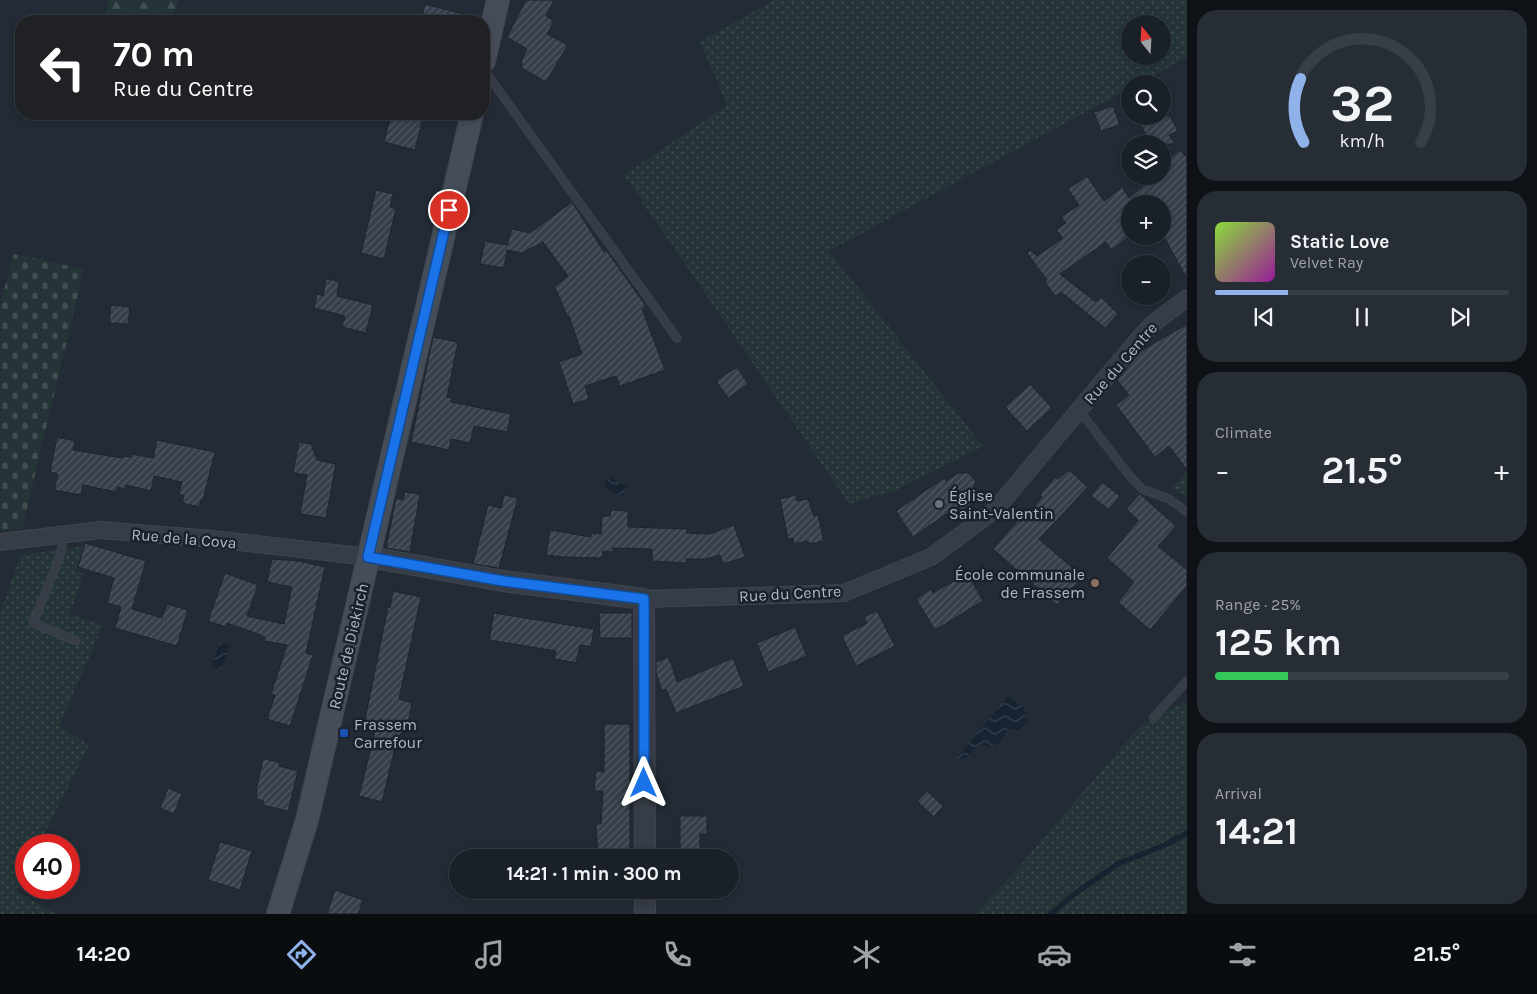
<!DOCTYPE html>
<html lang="en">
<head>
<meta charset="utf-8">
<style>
  body { margin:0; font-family:Karla,sans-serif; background:#272d34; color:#f1f3f6; height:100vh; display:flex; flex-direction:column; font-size:19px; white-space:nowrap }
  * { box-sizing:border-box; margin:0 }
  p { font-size:16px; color:#9fa3a8 }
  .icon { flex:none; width:28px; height:28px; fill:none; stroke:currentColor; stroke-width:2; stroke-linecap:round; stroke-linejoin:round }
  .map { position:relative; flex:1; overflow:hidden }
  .details { display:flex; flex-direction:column; gap:10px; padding:10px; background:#0e1216; width:350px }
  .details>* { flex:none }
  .top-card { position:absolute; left:15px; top:15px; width:475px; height:105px; border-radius:20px; box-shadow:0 2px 8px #0003,0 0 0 1px #383e45; background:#202124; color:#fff; overflow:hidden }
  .needle { width:32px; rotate:342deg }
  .tools { position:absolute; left:1121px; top:15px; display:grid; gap:10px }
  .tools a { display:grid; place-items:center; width:50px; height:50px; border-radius:50%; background:#1a2028; box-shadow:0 2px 8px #0003,0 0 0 1px #383e45; font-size:25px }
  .speed { position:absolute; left:15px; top:834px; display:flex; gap:10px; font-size:25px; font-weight:700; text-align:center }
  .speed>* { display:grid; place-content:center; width:65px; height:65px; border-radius:50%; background:#1a2028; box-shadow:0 2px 8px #0003,0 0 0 1px #383e45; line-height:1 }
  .speed .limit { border:8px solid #d22; background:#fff; color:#111 }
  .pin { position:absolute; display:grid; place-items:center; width:42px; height:42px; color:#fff; margin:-21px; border:2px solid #fff; border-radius:50%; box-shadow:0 1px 5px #0007 }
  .me { position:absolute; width:55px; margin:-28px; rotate:0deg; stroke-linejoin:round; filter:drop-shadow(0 0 4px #0008) }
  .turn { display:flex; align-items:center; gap:18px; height:105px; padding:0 15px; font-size:22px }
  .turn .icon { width:65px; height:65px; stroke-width:2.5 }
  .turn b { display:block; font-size:35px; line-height:42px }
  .big { font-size:38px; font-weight:700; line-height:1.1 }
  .details .card { flex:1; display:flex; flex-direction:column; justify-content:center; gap:8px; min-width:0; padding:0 18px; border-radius:20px; background:#272d34 }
  .details .dial { align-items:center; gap:0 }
  .dial svg { height:130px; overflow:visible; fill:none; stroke:#383e45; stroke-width:7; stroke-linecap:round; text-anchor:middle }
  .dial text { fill:#f1f3f6; stroke:none }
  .song { display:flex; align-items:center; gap:15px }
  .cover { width:60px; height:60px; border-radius:8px; background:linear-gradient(135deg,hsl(90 70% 55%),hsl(300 70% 35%)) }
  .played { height:5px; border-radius:2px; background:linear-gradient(90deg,#8fb2ea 25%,#383e45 25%) }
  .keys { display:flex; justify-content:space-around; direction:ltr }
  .heat { display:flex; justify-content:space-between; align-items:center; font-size:28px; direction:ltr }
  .charge { height:8px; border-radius:4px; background:linear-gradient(90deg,#34c759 25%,#383e45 0) }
  .trip { position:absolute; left:449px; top:849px; width:290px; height:50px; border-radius:25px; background:#1a2028; box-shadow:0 2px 8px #0003,0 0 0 1px #383e45; font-weight:700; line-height:50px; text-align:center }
  .dock { display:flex; height:80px; justify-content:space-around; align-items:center; background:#0a0d10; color:#9fa3a8 }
  .dock .icon { width:35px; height:35px }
  .dock .active { color:#8fb2ea }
  .dock b { font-size:22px; color:#f1f3f6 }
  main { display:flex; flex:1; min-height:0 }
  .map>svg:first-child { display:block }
  .grass { fill:url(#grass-dots); fill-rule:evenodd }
  .forest { fill:url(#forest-firs) }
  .cemetery { fill:url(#cemetery-stones) }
  .water { fill:url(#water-waves) }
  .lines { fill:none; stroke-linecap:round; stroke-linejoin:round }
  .stream { stroke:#182332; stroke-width:5.5 }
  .building { fill:url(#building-hatch); stroke:#1e242d }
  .service-casing { stroke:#404650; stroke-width:9 }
  .minor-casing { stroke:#404650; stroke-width:18 }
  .tertiary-casing { stroke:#404650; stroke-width:22 }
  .secondary-casing { stroke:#404650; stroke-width:24 }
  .service { stroke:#373d47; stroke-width:8 }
  .minor { stroke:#373d47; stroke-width:16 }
  .tertiary { stroke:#373d47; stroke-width:20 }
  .secondary { stroke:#454d59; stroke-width:22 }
  .route-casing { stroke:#114b97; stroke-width:12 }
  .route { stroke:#1a73e8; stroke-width:9 }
  .worship-dot { fill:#6b7280; stroke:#1c222b; stroke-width:2 }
  .education-dot { fill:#8d6e63; stroke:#1c222b; stroke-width:2 }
  .transit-dot { fill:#1a4fb4; stroke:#1c222b; stroke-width:2 }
  .labels { text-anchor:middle; stroke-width:5; stroke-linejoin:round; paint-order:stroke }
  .street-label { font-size:16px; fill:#b1b8c3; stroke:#1c222b }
  .poi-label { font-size:16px; fill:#b1b8c3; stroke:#1c222b; text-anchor:start }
</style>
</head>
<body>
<main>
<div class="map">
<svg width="1187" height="914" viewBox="0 0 1187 914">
  <defs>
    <pattern id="grass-dots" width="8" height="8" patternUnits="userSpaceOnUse" patternTransform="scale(1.25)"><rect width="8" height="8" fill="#253537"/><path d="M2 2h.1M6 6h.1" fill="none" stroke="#425052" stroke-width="1.8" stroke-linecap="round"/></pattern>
    <pattern id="forest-firs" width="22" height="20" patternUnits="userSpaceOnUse" patternTransform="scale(1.25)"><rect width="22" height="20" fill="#253537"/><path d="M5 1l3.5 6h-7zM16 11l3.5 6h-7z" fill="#425052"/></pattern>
    <pattern id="cemetery-stones" width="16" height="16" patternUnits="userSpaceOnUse" patternTransform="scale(1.25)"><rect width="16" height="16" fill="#253537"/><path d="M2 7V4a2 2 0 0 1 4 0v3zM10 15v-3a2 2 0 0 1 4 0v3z" fill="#425052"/></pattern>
    <pattern id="water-waves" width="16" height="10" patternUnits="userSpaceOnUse" patternTransform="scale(1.25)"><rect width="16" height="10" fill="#182332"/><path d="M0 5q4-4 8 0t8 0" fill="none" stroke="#37414e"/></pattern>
    <pattern id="building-hatch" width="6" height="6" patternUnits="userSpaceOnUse" patternTransform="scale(1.25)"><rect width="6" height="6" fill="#363f4c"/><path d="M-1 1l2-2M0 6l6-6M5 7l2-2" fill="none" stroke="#515964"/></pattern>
  </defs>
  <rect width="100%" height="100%" fill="#232b36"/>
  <path class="grass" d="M774,0H1187V57L1138,84H1130V88L829,251L983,446L894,491L849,504L624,175L727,105L700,42ZM1130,24H1162V56H1130Z
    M1186,471H1187V496L1172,488Z
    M84,546L76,570L84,574L70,614L103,625L59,727L89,745L39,845H26V871L16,891L56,914H0V612L21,555Z
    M1187,701V914H975L1012,875L1140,726Z"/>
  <path class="forest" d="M110,0H179L170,21H102Z"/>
  <path class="cemetery" d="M14,254L84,269L22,529L0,530V305Z"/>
  <path class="water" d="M610,477L627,487L621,497L604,486L605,484L604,481L608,479Z
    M220,642L230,645L221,670L211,667Z
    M1008,696L1023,707L1028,721L1019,730L1008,729L999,745L980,746L963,759H956Z"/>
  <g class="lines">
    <path class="stream" d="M1051,914L1073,895L1118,864L1165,845L1187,833"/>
  </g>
  <path class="building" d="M526,0H554L546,16L554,21L547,34L568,45L546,82L522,68V62L521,61L527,49L507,37Z
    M425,4L471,16V21H421Z
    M1113,106L1120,125L1101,131L1094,112Z
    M391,114H424L415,150L384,142Z
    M1136,116H1170L1178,131L1169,135L1175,144H1151Z
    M1180,150L1187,158V279L1162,233V204H1130V236L1111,250L1106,242L1060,274L1096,302L1101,297L1118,314L1105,328L1061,292L1055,296L1045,282L1047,280L1027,253L1030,250L1037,256L1063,238L1056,230L1066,223L1061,217L1079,205L1068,189L1087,176L1104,201L1122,187L1129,198L1155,176H1162V164Z
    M376,190L393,194L390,207L396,209L384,259L361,253Z
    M572,202L604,252L606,250L646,306L642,309L665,370L620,386L616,376L585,386L589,399L573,404L559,362L582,354L569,316H567L560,298L554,287L568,276L543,242L522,253L507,250L504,268L480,264L485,241L507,245L512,229L530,233Z
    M326,279L339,281L337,296L373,305L366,333L342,327L345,316L314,308L317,294L323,296Z
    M111,305L130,307L128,324L109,323Z
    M1187,324V470L1169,446L1155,457L1116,405L1129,395L1117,380L1141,351Z
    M433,337L458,342L447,397L452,398L451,402L511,414L507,432L474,426L470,443L451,439L449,450L411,442Z
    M737,367L748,384L728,398L716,381Z
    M1030,384L1052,408L1027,431L1005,407Z
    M57,437L75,441L73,450L122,458L123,456L131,457V454L153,458L157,440L215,452L203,500H201L199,507L182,503L184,496L179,494L182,482L154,476L151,491L126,485L125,489L118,487L116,492L83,485L81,495L54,490L58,474L50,472Z
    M299,442L311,444L317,460L336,464L326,518L300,514L307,475L293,473Z
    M1069,470L1088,487L1039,539L1083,577L1057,605L993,549L1018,520L1021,522L1042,497L1040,495L1055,477L1058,479Z
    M959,473H969L976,482L971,494L976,501L962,511L958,506L913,537L896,511L944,478L946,481Z
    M1102,482L1120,496L1109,510L1091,496Z
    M405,492L420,494L410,552L386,548L396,498L403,500Z
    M1140,494L1176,526L1158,546L1187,570V586L1150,630L1118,602L1134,582L1107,558L1138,520L1126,509Z
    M504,495L518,498L499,568L473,564L488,505L501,508Z
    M796,495L797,501L808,499L814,516L818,515L824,541L809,544L808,541L794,544L793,538L788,539L780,499Z
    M611,510L628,511V527L687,529V533L709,534L734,525L745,557L723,564L720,555L706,559H686V563L652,561V549L613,548V552L603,551L602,558L563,557L546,555L550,530L591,537V533L601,534L602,516H610Z
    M85,543L146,561L132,609L162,618L167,604L188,610L177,646L115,628L121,607L107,603L114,578L78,567Z
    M272,559L299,561L325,567L306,653L313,655L290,726L267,719L275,695L271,694L287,645L264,641L265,637L260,636L261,635L227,623L226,627L208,621L225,573L258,585L247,616L284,624L292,587L267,582Z
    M967,573L983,601L935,630L916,599L931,589L933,593Z
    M393,591L421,597L399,699L412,703L407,729L398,736L382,802L359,796L376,727L364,724L388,607L390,608Z
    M877,611L895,646L856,666L842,636L867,623L864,617Z
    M494,613L594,629L591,647L580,645L576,663L554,659L556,651L489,640Z
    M599,613H632V638H600Z
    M795,627L807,656L768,672L757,643Z
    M668,657L669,661L670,660L677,682L733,658L744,686L676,713L666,689L662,691L656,673V662Z
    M604,724H630V858H598L596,824H601L603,791H594L596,771L604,772Z
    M263,759L279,762V766L298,771L288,811L262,805L264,801L256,799L257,791H256Z
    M168,788L182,794L174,814L160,808Z
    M927,791L943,806L934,817L917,801Z
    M680,816H707V834H700V849L680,850Z
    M220,842L252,851L240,890L208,880Z
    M335,890L363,900L358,914H327Z"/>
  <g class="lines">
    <g class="service-casing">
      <path id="service" d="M484,70L677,338
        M1079,410L1128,474L1142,489L1169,499L1187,512
        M61,535L62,547L57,564L33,623L76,641
        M1153,718L1187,681"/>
    </g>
    <g class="minor-casing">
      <path id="minor" d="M0,542L101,530L213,539L369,557
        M644,599L844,593L931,557L995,510L1142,335L1155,322L1187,298"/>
    </g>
    <g class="tertiary-casing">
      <path id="tertiary" d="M369,557L503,581L644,599L645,858
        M645,890V914"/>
    </g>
    <g class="secondary-casing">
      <path id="secondary" d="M484,61L498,0
        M278,914L307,820L472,114"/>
    </g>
    <use href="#service" class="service"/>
    <use href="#minor" class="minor"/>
    <use href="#tertiary" class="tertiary"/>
    <use href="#secondary" class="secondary"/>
  </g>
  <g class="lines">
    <g class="route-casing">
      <path id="route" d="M449,210L368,557L503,581L644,599V783"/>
    </g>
    <use href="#route" class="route"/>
  </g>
  <circle class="worship-dot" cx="939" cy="504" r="5"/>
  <circle class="education-dot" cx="1095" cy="583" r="5"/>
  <rect class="transit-dot" x="339" y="728" width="10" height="10" rx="2.5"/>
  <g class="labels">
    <g class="street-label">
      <text transform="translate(1120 363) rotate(-49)" y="6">Rue du Centre</text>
      <text transform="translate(184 538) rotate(5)" y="6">Rue de la Cova</text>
      <text transform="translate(790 593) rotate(-3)" y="6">Rue du Centre</text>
      <text transform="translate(348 646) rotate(-77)" y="6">Route de Diekirch</text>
    </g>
    <g class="poi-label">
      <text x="949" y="501">Église<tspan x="949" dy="18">Saint-Valentin</tspan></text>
      <text x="1085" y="580" text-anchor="end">École communale<tspan x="1085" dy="18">de Frassem</tspan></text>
      <text x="354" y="730">Frassem<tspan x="354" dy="18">Carrefour</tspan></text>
    </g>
  </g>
</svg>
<div class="tools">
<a><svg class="needle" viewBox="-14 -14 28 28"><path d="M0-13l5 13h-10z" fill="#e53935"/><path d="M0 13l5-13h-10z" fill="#9fa3a8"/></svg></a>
<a><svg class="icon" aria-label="search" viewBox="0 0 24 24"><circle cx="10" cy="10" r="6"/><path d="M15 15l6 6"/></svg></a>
<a><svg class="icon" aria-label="layers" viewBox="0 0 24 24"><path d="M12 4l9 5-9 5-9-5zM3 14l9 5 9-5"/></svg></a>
<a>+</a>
<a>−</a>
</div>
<div class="speed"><div class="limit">40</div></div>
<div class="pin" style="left:449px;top:210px;background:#d93025"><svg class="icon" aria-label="arrive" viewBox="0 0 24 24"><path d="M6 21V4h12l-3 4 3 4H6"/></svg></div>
<svg class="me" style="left:644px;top:783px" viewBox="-20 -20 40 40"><path d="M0-17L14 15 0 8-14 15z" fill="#1a73e8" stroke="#fff" stroke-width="4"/></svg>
<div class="trip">14:21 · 1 min · 300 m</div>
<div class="top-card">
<div class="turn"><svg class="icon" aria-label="left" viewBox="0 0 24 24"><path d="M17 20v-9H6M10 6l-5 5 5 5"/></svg><div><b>70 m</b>Rue du Centre</div></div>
</div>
</div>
<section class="details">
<div class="card dial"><svg viewBox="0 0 100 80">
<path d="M14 69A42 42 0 1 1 86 69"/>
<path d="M14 69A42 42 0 0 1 12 30" stroke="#8fb2ea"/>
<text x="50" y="56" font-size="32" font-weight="700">32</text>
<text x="50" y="72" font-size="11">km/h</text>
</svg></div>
<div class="card">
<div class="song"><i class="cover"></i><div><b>Static Love</b><p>Velvet Ray</p></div></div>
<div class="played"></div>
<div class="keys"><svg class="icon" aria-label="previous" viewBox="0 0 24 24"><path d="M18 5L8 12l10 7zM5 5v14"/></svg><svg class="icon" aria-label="pause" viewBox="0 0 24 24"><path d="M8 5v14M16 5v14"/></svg><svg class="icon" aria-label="next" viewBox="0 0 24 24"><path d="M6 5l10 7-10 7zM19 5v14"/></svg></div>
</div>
<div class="card"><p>Climate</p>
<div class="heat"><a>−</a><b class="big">21.5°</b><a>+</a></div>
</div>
<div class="card"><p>Range · 25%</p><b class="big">125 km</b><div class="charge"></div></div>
<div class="card"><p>Arrival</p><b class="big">14:21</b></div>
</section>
</main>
<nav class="dock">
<b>14:20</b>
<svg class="icon active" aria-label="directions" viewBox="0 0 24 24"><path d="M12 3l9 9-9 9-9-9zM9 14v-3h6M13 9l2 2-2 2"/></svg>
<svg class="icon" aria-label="music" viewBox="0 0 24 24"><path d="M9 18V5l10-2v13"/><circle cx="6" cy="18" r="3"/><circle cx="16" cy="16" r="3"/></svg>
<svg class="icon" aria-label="phone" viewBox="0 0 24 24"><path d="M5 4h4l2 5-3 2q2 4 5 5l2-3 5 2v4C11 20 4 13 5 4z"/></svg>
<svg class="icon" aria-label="climate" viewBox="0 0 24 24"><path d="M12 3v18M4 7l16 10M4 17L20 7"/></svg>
<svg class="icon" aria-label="car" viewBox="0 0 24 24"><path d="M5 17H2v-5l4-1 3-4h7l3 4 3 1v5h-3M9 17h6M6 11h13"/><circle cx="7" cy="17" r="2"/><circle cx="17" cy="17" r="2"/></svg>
<svg class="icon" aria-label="filters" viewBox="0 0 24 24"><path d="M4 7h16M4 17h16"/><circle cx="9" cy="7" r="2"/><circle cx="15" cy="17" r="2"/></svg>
<b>21.5°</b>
</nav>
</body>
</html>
